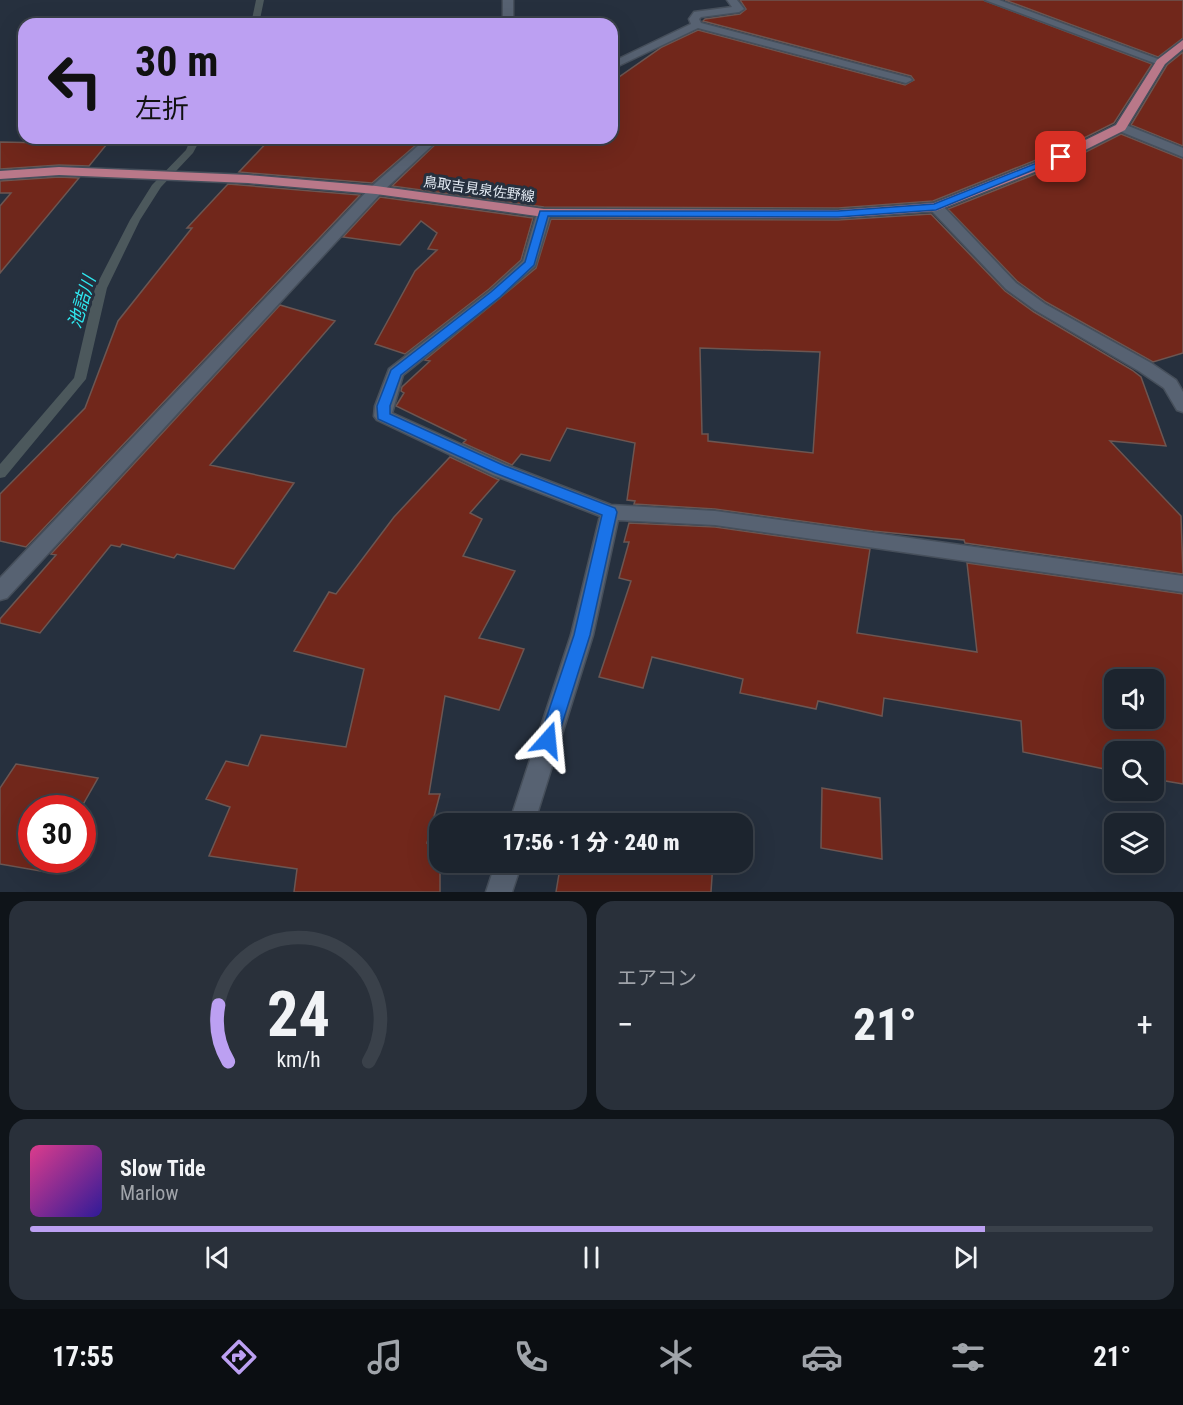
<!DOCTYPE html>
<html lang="ja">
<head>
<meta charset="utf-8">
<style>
  body { margin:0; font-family:"Roboto Condensed","Noto Sans JP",sans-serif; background:#29303a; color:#f1f3f6; height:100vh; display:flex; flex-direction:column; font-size:22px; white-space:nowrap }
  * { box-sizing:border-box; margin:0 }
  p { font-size:20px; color:#a0a4aa }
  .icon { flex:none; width:33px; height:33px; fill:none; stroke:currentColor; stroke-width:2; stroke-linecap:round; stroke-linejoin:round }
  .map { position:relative; height:892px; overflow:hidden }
  .side { display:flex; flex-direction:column; gap:9px; padding:9px; background:#0f1419; flex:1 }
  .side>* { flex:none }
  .guide { position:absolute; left:18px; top:18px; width:600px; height:126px; border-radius:18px; box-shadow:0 6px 24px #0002,0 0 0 2px #3a414a; background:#bca0f2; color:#111; overflow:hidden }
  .buttons { position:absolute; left:1104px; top:669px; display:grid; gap:12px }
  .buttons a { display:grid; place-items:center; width:60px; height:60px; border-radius:12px; background:#1c242e; box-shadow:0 6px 24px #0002,0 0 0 2px #3a414a; font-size:30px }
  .speed { position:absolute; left:18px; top:795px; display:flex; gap:12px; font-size:30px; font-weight:700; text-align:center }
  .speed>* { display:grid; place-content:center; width:78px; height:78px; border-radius:50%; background:#1c242e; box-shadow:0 6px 24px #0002,0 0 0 2px #3a414a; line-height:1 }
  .speed .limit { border:9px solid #d22; background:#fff; color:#111 }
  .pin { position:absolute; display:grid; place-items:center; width:51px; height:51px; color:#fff; margin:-26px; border-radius:12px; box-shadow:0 3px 9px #0006 }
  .me { position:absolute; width:66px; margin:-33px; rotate:18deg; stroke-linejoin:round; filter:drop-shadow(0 0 4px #0008) }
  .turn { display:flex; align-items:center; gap:21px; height:126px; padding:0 18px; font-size:27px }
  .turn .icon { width:78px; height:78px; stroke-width:2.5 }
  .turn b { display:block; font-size:42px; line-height:51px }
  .big { font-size:45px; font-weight:800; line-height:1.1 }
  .side .card { flex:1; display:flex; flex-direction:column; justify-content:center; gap:9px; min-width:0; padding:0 21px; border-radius:18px; background:#29303a }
  .side .dial { align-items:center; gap:0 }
  .dial svg { height:156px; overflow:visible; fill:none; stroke:#3a414a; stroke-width:7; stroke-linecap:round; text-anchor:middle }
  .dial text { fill:#f1f3f6; stroke:none }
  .song { display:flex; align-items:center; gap:18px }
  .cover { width:72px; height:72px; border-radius:9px; background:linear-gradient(135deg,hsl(330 70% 55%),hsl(250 70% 35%)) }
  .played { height:6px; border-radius:3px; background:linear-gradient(90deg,#bca0f2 85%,#3a414a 85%) }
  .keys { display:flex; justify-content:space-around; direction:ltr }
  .heat { display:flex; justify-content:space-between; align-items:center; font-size:33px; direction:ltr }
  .side .tiles { flex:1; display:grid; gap:9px; grid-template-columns:1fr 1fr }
  .card:last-child { grid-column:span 2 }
  .trip { position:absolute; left:429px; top:813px; width:324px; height:60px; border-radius:18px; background:#1c242e; box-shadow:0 6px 24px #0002,0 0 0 2px #3a414a; font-weight:800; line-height:60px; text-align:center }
  .menu { display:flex; height:96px; justify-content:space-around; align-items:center; background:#0b0e12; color:#a0a4aa }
  .menu .icon { width:42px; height:42px }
  .menu .on { color:#bca0f2 }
  .menu b { font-size:27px; color:#f1f3f6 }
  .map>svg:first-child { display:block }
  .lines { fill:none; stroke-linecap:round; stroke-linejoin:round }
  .stream { fill:#4c585c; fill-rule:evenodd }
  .building { fill:#71271b; stroke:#6c5652; stroke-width:1.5; fill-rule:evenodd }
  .minor-casing { stroke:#464f5b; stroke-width:3 }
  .major-casing { stroke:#464f5b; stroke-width:3 }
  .minor { fill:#576272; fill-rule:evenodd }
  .major { fill:#b97889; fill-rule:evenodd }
  .route { fill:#1a73e8; stroke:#114b97; stroke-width:1.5 }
  .labels { text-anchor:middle; stroke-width:6; stroke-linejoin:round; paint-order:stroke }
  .far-street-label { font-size:14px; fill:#e3eaf3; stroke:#26303e }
  .water-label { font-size:18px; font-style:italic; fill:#2fe9f1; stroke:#26303e }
</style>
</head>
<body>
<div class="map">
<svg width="1183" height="892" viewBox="0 0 1183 892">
  <rect width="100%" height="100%" fill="#26303e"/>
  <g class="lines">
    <path class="stream" d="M256,0H264L259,24H251Z
      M191,138H201L193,153L161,187L140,220L107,288L86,379L5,477L0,478V464L74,378L95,288L130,220L152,185L186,150Z"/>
  </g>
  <path class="building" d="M740,0H983L1152,64L1114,123L1056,152L933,201L838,208L544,207L392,186L442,138H612V82L662,47L698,30L905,85L914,80L911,76L703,21L705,19L740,14L746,9Z
    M1005,0H1183V38L1158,57Z
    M1183,52V146L1131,125L1167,65Z
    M1121,134L1183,159V353L1153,362L1046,302L1017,281L948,209L1066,162Z
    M271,138H424L372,183L239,172Z
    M53,140L107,144L89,166L59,165L0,169V142L50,143Z
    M59,177L79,178L0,273V206L11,193H0V181Z
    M228,184L360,195L26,547L0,541V494L85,408L118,321L192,228H187Z
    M380,197L533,218L521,260L489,289L405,354L375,344L415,271L437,250L428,249L437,233L421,221L400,245L343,237Z
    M931,214L1005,291L1034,312L1132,370L1141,377L1166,446L1110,441L1181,516L1183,574L965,543L964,540L873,531L715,509L634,504L635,501L627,500L635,443L567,428L550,461L521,454L512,465L463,443L466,440L396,406L404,393L401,391L402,387L430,361L425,360L536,268L551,219L838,220ZM700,348L820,352L813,453L708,441V434H702Z
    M280,305L335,321L210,465L294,483L234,569L177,554L174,558L122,544L120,547L111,545L40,633L0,623V619L56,555L51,554Z
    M450,457L499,480L470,513L482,519L463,556L515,571L479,638L524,649L499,710L445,696L429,794H440L427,843H440V892H294L297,869L209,856L230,807L206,799L226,761L248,766L261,735L346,747L364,669L294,651L329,592L336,594L394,517Z
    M629,523L715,527L870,549L857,633L977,652L967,563L1183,594V784L1154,779V752H1114V771L1023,752L1021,721L884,698L882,716L818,701L816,709L740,693L743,679L652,657L643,688L599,677L631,581L619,578L629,542H624ZM1114,680H1154V718H1114Z
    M16,764L98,778L81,808H32V860H53L46,872L0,864V788Z
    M822,788L880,798L882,859L821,848Z
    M561,862H713L711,892H556Z"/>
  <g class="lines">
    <g class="minor-casing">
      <path id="minor" d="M503,0H513V24H503Z
        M727,0H737L744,9L739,12L701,17L699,19L701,23L910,78L912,80L906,83L698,28L612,69V62L691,24L689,19L694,12L732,7Z
        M985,0H999L1166,62L1165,64H1157Z
        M1121,123L1183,148V157L1117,130V124Z
        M427,138H440L381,193L7,598L0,600V578L371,187Z
        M936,203L941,204L1016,283L1045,304L1151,363L1176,380L1183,392V412L1177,410L1164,388L1139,371L1035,310L1006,289L931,210L929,207Z
        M544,209L551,213L535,266L500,297L403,375L392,413L507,465L611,505L715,511L1183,576V592L715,525L618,520L593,635L534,824H509L571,635L600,516L493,475L377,420L374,416L375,406L389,369L490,291L523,261L537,213Z
        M496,862H522L512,892H486Z"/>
    </g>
    <g class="major-casing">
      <path id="major" d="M1183,40V49L1165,64L1125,130L1065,160L936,211L838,218L544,217L376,194L248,183L59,175L0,179V171L59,167L248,175L376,186L544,209L838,210L934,203L1057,154L1116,125L1157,60Z"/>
    </g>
    <use href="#minor" class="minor"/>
    <use href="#major" class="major"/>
  </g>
  <path class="route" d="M1057,155L1065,157L936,210L838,217L548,216L534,265L500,297L401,375L390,406V414L505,466L615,508L617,512L590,635L557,740L555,745L548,748L542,745L539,740L574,635L602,515L495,473L378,419L377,406L391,370L491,292L525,262L540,211H838L934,204Z"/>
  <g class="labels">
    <g class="far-street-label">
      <text transform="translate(479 189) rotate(8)" y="5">鳥取吉見泉佐野線</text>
    </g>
    <g class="water-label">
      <text transform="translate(82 302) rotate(-73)" y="6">池詰川</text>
    </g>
  </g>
</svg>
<div class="buttons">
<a><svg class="icon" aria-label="sound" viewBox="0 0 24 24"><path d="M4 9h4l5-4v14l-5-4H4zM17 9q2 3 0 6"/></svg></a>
<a><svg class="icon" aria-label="search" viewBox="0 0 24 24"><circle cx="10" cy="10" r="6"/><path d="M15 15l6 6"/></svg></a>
<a><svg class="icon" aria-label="layers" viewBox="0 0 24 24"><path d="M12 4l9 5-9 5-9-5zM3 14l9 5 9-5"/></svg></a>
</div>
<div class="speed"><div class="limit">30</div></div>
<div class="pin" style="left:1061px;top:157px;background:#d93025"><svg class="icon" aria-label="arrive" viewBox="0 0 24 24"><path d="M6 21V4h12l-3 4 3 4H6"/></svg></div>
<svg class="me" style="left:548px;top:740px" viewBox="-20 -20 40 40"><path d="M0-17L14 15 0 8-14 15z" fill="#1a73e8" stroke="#fff" stroke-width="4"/></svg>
<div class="trip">17:56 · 1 分 · 240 m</div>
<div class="guide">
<div class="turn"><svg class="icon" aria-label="left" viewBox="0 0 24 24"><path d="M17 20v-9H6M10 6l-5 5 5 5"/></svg><div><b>30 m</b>左折</div></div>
</div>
</div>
<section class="side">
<div class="tiles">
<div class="card dial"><svg viewBox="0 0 100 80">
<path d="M14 69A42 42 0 1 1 86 69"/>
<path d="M14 69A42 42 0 0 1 9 40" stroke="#bca0f2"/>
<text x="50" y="56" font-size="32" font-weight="700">24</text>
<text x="50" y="72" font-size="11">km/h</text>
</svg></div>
<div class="card"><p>エアコン</p>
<div class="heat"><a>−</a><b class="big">21°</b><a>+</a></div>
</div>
<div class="card">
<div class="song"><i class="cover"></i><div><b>Slow Tide</b><p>Marlow</p></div></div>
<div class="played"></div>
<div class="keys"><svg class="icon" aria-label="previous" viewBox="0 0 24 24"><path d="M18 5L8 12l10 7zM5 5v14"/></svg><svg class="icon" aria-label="pause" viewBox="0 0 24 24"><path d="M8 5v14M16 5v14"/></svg><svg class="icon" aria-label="next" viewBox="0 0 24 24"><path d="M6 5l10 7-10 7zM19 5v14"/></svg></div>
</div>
</div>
</section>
<nav class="menu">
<b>17:55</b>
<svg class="icon on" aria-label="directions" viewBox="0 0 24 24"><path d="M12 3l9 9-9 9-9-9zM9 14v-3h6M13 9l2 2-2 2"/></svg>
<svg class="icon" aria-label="music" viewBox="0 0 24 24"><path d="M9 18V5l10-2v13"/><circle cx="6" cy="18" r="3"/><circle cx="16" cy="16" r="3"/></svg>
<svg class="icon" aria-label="phone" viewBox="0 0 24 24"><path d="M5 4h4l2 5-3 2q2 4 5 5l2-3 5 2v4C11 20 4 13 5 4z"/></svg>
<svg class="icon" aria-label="climate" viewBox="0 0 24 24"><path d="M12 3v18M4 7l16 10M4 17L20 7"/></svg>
<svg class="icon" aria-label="car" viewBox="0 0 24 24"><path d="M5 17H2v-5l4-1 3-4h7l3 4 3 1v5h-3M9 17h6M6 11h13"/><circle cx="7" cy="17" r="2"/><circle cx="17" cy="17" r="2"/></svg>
<svg class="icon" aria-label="filters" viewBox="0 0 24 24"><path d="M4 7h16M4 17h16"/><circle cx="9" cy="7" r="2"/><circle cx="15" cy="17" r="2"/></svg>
<b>21°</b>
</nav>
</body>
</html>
